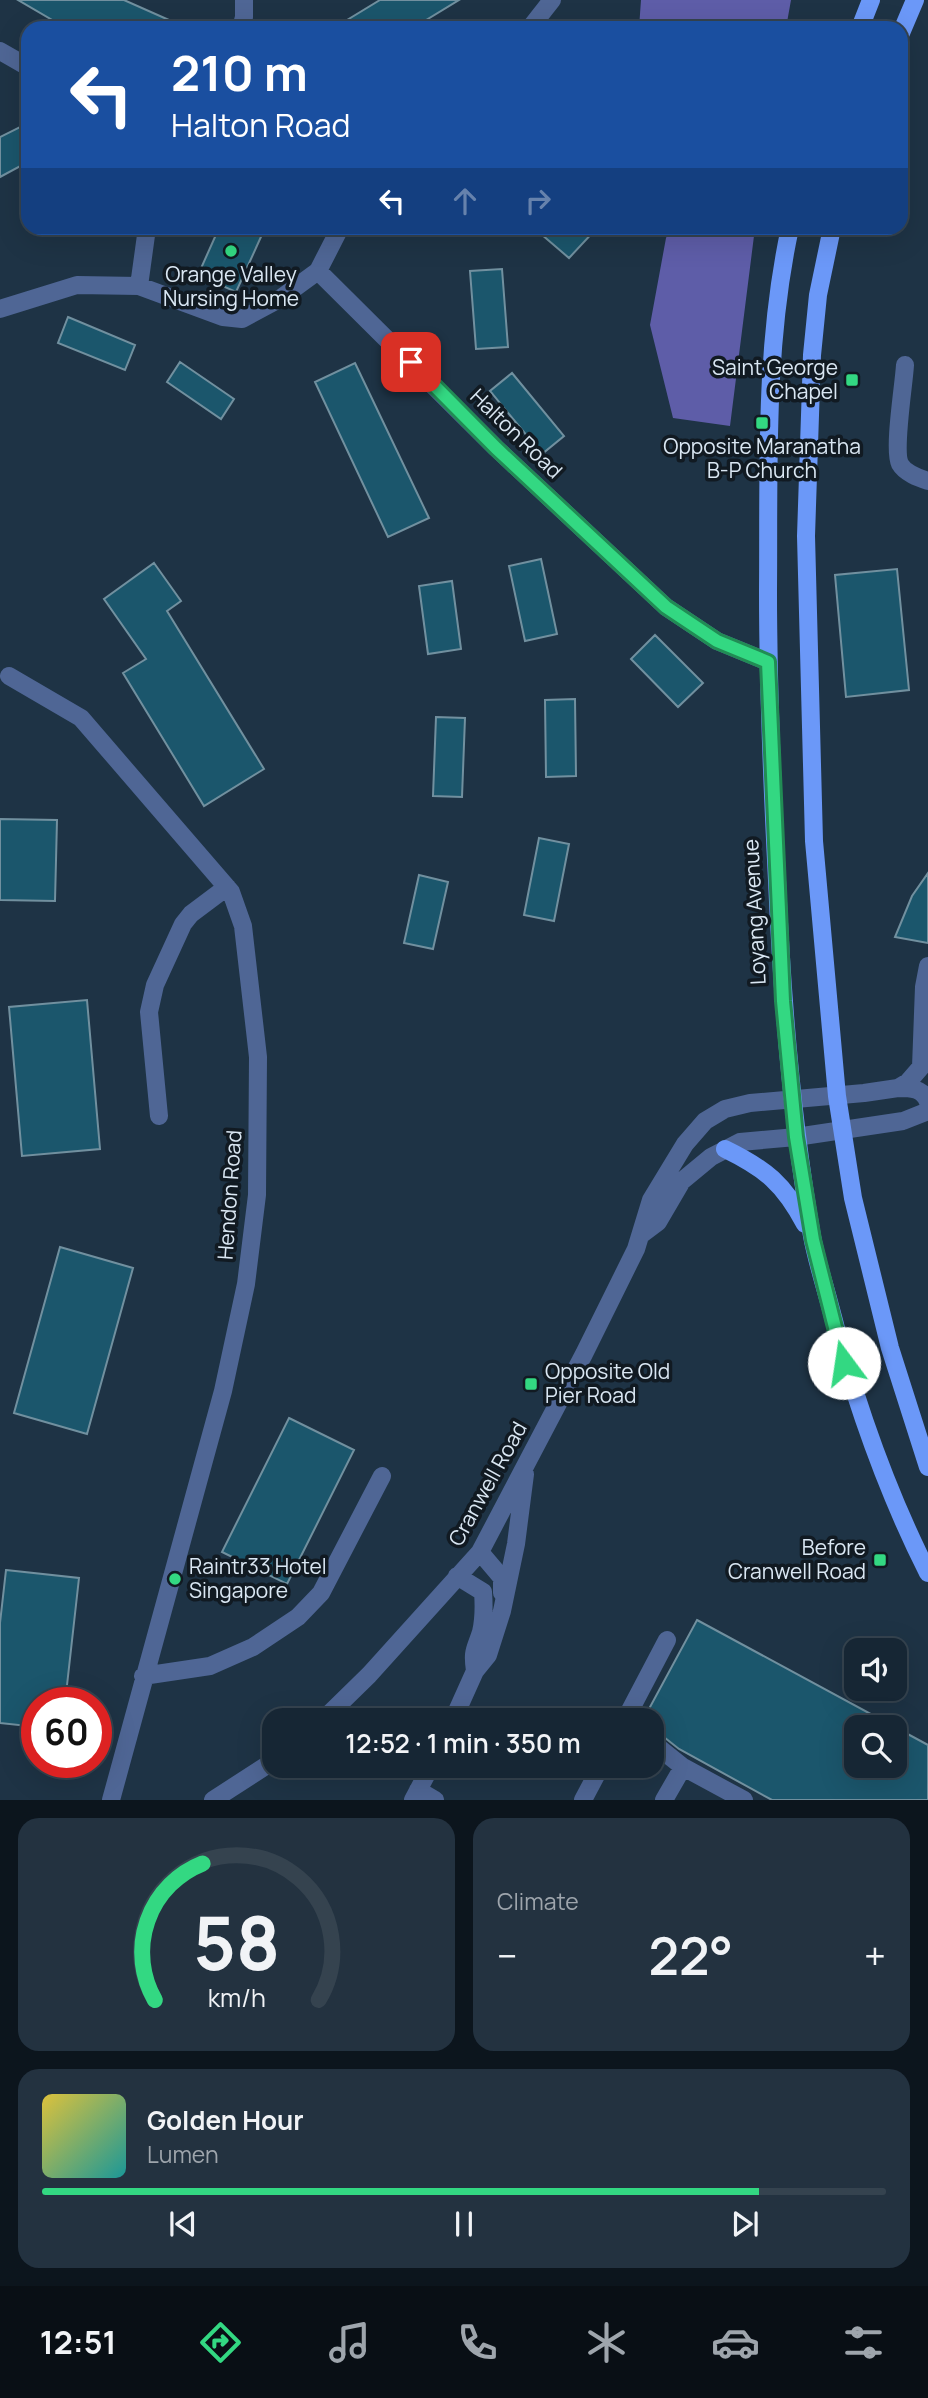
<!DOCTYPE html>
<html lang="en">
<head>
<meta charset="utf-8">
<style>
  body { margin:0; font-family:Manrope,sans-serif; background:#233240; color:#f1f3f6; height:100vh; display:flex; flex-direction:column; font-size:26px; white-space:nowrap }
  * { box-sizing:border-box; margin:0 }
  p { font-size:23px; color:#9ea5ac }
  .icon { flex:none; width:38px; height:38px; fill:none; stroke:currentColor; stroke-width:2; stroke-linecap:round; stroke-linejoin:round }
  .map { position:relative; height:1800px; overflow:hidden }
  .details { display:flex; flex-direction:column; gap:18px; padding:18px; background:#0c151d; flex:1 }
  .details>* { flex:none }
  .banner { position:absolute; left:21px; top:21px; width:887px; height:214px; border-radius:21px; box-shadow:0 7px 28px #0002,0 0 0 2px #35434f; background:#1a4fa0; color:#fff; overflow:hidden }
  .tools { position:absolute; left:844px; top:1638px; display:grid; gap:14px }
  .tools a { display:grid; place-items:center; width:63px; height:63px; border-radius:14px; background:#162634; box-shadow:0 7px 28px #0002,0 0 0 2px #35434f; font-size:35px }
  .speed { position:absolute; left:21px; top:1687px; display:flex; gap:14px; font-size:35px; font-weight:700; text-align:center }
  .speed>* { display:grid; place-content:center; width:91px; height:91px; border-radius:50%; background:#162634; box-shadow:0 7px 28px #0002,0 0 0 2px #35434f; line-height:1 }
  .speed .limit { border:10px solid #d22; background:#fff; color:#111 }
  .pin { position:absolute; display:grid; place-items:center; width:60px; height:60px; color:#fff; margin:-30px; border-radius:14px; box-shadow:0 4px 10px #0006 }
  .me { position:absolute; width:77px; margin:-38px; rotate:346deg; stroke-linejoin:round; filter:drop-shadow(0 0 5px #0008) }
  .turn { display:flex; align-items:center; gap:24px; height:147px; padding:0 35px; font-size:32px }
  .turn .icon { width:91px; height:91px; stroke-width:2.5 }
  .turn b { display:block; font-size:49px; line-height:60px }
  .lanes { display:flex; align-items:center; height:66px; padding:0 35px; background:#0003; justify-content:center; gap:35px; direction:ltr }
  .lanes .off { opacity:.35 }
  .big { font-size:52px; font-weight:600; line-height:1.1 }
  .details .tile { flex:1; display:flex; flex-direction:column; justify-content:center; gap:10px; min-width:0; padding:0 24px; border-radius:21px; background:#233240 }
  .details .dial { align-items:center; gap:0 }
  .dial svg { height:182px; overflow:visible; fill:none; stroke:#35434f; stroke-width:7; stroke-linecap:round; text-anchor:middle }
  .dial text { fill:#f1f3f6; stroke:none }
  .song { display:flex; align-items:center; gap:21px }
  .cover { width:84px; height:84px; border-radius:10px; background:linear-gradient(135deg,hsl(50 70% 55%),hsl(180 70% 35%)) }
  .played { height:7px; border-radius:4px; background:linear-gradient(90deg,#33d882 85%,#35434f 85%) }
  .keys { display:flex; justify-content:space-around; direction:ltr }
  .heat { display:flex; justify-content:space-between; align-items:center; font-size:38px; direction:ltr }
  .details .tiles { flex:1; display:grid; gap:18px; grid-template-columns:1fr 1fr }
  .tile:last-child { grid-column:span 2 }
  .trip { position:absolute; left:262px; top:1708px; width:402px; height:70px; border-radius:21px; background:#162634; box-shadow:0 7px 28px #0002,0 0 0 2px #35434f; font-weight:600; line-height:70px; text-align:center }
  .tabs { display:flex; height:112px; justify-content:space-around; align-items:center; background:#090f15; color:#9ea5ac }
  .tabs .icon { width:49px; height:49px }
  .tabs .selected { color:#33d882 }
  .tabs b { font-size:32px; color:#f1f3f6 }
  .map>svg:first-child { display:block }
  .forest { fill:#5e5da8 }
  .building { fill:#1b566c; stroke:#71909f; stroke-width:2; fill-rule:evenodd }
  .lines { fill:none; stroke-linecap:round; stroke-linejoin:round }
  .minor { stroke:#4f6695; stroke-width:18 }
  .major { stroke:#6b98f8; stroke-width:18 }
  .route-casing { stroke:#218c54; stroke-width:18 }
  .route { stroke:#33d882; stroke-width:12 }
  .poi-dot { fill:#33d882; stroke:#111a22; stroke-width:2.5 }
  .labels { text-anchor:middle; stroke-width:7; stroke-linejoin:round; paint-order:stroke }
  .poi-label { font-size:21px; fill:#dae7f3; stroke:#111a22 }
  .street-label { font-size:21px; fill:#dae7f3; stroke:#111a22 }
</style>
</head>
<body>
<div class="map">
<svg width="928" height="1800" viewBox="0 0 928 1800">
  <rect width="100%" height="100%" fill="#1e3345"/>
  <path class="forest" d="M641,0H791L786,28H639Z
    M671,228H755L730,426L673,418L650,325L666,238Z"/>
  <path class="building" d="M18,0H124L187,28H66Z
    M380,0H459L413,28H334Z
    M28,123V162L0,177V137Z
    M219,228H265L236,292L198,275Z
    M534,228H597L569,258Z
    M502,269L508,347L476,349L470,271Z
    M68,317L135,345L125,370L58,343Z
    M180,362L234,399L221,419L167,382Z
    M355,363L429,518L388,537L315,382Z
    M512,373L564,436L542,454L490,391Z
    M541,559L557,634L525,641L509,566Z
    M154,563L181,601L167,611L264,769L204,806L123,673L146,659L104,599Z
    M897,569L909,690L846,697L835,575Z
    M452,581L461,649L428,654L419,586Z
    M655,635L703,683L678,707L631,659Z
    M575,699L576,776L546,777L545,700Z
    M436,717L465,718L462,797L433,796Z
    M0,819L57,820L55,901L0,900Z
    M539,838L569,844L554,921L524,915Z
    M928,873V943L895,937L912,896Z
    M419,875L448,882L433,949L404,943Z
    M87,1000L100,1149L22,1156L9,1007Z
    M60,1247L133,1268L87,1434L14,1413Z
    M289,1418L354,1450L287,1584L222,1552Z
    M6,1570L79,1578L65,1703H37V1727L0,1723V1623Z
    M697,1620L928,1745V1800H772L679,1749L660,1734L653,1732V1720H643ZM856,1727H894V1766H856Z"/>
  <g class="lines">
    <path class="minor" d="M241,28L244,17V0
      M530,28L552,0
      M0,51L28,67
      M318,271L496,448L666,607L717,641L768,662
      M139,286L147,228
      M0,309L77,285L139,286L223,317L242,319L281,298L318,271L340,228
      M905,365C904,384 893,450 900,464C905,473 919,478 928,481
      M9,676L81,718L231,892L243,926L258,1057L257,1195L246,1284L223,1391L111,1800
      M898,1088C911,1088 923,1088 928,1102
      M159,1116L149,1012L155,985L183,924L191,914L227,887
      M642,1234L658,1222L682,1181L711,1157L740,1142L796,1137L903,1121L928,1111
      M480,1552L502,1578V1593
      M457,1576L483,1592C484,1605 484,1619 481,1632C475,1651 472,1650 475,1671
      M143,1676L210,1666L253,1647L298,1617L321,1593L382,1476
      M323,1720L369,1675L480,1552L584,1354L636,1249L651,1200L685,1144L705,1121L725,1109L750,1103L864,1093L898,1088L908,1082L921,1067L924,987L928,966
      M453,1720L475,1671L488,1655L502,1611L516,1544L525,1474
      M625,1720L667,1640
      M653,1743L683,1767L744,1800
      M418,1790L435,1800
      M213,1800L275,1760
      M413,1800L431,1766
      M583,1800L601,1766
      M664,1800L683,1767"/>
    <path class="major" d="M860,28L871,0
      M901,33L915,0
      M790,228C764,347 769,470 768,591C768,687 772,783 777,880C782,999 791,1118 812,1236C816,1258 823,1280 829,1302C853,1395 885,1488 928,1573
      M832,228L818,295L812,355L806,536L814,841L837,1096L853,1198L890,1348L928,1467
      M725,1149C766,1169 784,1184 805,1224"/>
  </g>
  <g class="lines">
    <g class="route-casing">
      <path id="route" d="M411,362L496,448L666,607L717,641L768,662L783,1001L796,1137L813,1240L844,1363"/>
    </g>
    <use href="#route" class="route"/>
  </g>
  <g class="poi-dot">
    <circle cx="231" cy="251" r="7"/>
    <rect x="845" y="373" width="14" height="14" rx="3.5"/>
    <rect x="755" y="416" width="14" height="14" rx="3.5"/>
    <rect x="524" y="1377" width="14" height="14" rx="3.5"/>
    <rect x="873" y="1553" width="14" height="14" rx="3.5"/>
    <circle cx="175" cy="1579" r="7"/>
  </g>
  <g class="labels">
    <g class="poi-label">
      <text x="231" y="282">Orange Valley<tspan x="231" dy="24">Nursing Home</tspan></text>
      <text x="838" y="375" text-anchor="end">Saint George<tspan x="838" dy="24">Chapel</tspan></text>
      <text x="762" y="454">Opposite Maranatha<tspan x="762" dy="24">B-P Church</tspan></text>
      <text x="545" y="1379" text-anchor="start">Opposite Old<tspan x="545" dy="24">Pier Road</tspan></text>
      <text x="866" y="1555" text-anchor="end">Before<tspan x="866" dy="24">Cranwell Road</tspan></text>
      <text x="189" y="1574" text-anchor="start">Raintr33 Hotel<tspan x="189" dy="24">Singapore</tspan></text>
    </g>
    <g class="street-label">
      <text transform="translate(516 434) rotate(44)" y="7">Halton Road</text>
      <text transform="translate(755 912) rotate(-93)" y="7">Loyang Avenue</text>
      <text transform="translate(230 1195) rotate(-86)" y="7">Hendon Road</text>
      <text transform="translate(488 1484) rotate(-61)" y="7">Cranwell Road</text>
    </g>
  </g>
</svg>
<div class="tools">
<a><svg class="icon" aria-label="sound" viewBox="0 0 24 24"><path d="M4 9h4l5-4v14l-5-4H4zM17 9q2 3 0 6"/></svg></a>
<a><svg class="icon" aria-label="search" viewBox="0 0 24 24"><circle cx="10" cy="10" r="6"/><path d="M15 15l6 6"/></svg></a>
</div>
<div class="speed"><div class="limit">60</div></div>
<div class="pin" style="left:411px;top:362px;background:#d93025"><svg class="icon" aria-label="arrive" viewBox="0 0 24 24"><path d="M6 21V4h12l-3 4 3 4H6"/></svg></div>
<svg class="me" style="left:844px;top:1363px" viewBox="-20 -20 40 40"><circle r="19" fill="#fff"/><path d="M0-13L10 11 0 6-10 11z" fill="#33d882"/></svg>
<div class="trip">12:52 · 1 min · 350 m</div>
<div class="banner">
<div class="turn"><svg class="icon" aria-label="left" viewBox="0 0 24 24"><path d="M17 20v-9H6M10 6l-5 5 5 5"/></svg><div><b>210 m</b>Halton Road</div></div>
<div class="lanes"><svg class="icon" aria-label="left" viewBox="0 0 24 24"><path d="M17 20v-9H6M10 6l-5 5 5 5"/></svg><svg class="icon off" aria-label="ahead" viewBox="0 0 24 24"><path d="M12 20V5M6 11l6-6 6 6"/></svg><svg class="icon off" aria-label="right" viewBox="0 0 24 24"><path d="M7 20v-9h11M14 6l5 5-5 5"/></svg></div>
</div>
</div>
<section class="details">
<div class="tiles">
<div class="tile dial"><svg viewBox="0 0 100 80">
<path d="M14 69A42 42 0 1 1 86 69"/>
<path d="M14 69A42 42 0 0 1 35 9" stroke="#33d882"/>
<text x="50" y="56" font-size="32" font-weight="700">58</text>
<text x="50" y="72" font-size="11">km/h</text>
</svg></div>
<div class="tile"><p>Climate</p>
<div class="heat"><a>−</a><b class="big">22°</b><a>+</a></div>
</div>
<div class="tile">
<div class="song"><i class="cover"></i><div><b>Golden Hour</b><p>Lumen</p></div></div>
<div class="played"></div>
<div class="keys"><svg class="icon" aria-label="previous" viewBox="0 0 24 24"><path d="M18 5L8 12l10 7zM5 5v14"/></svg><svg class="icon" aria-label="pause" viewBox="0 0 24 24"><path d="M8 5v14M16 5v14"/></svg><svg class="icon" aria-label="next" viewBox="0 0 24 24"><path d="M6 5l10 7-10 7zM19 5v14"/></svg></div>
</div>
</div>
</section>
<nav class="tabs">
<b>12:51</b>
<svg class="icon selected" aria-label="directions" viewBox="0 0 24 24"><path d="M12 3l9 9-9 9-9-9zM9 14v-3h6M13 9l2 2-2 2"/></svg>
<svg class="icon" aria-label="music" viewBox="0 0 24 24"><path d="M9 18V5l10-2v13"/><circle cx="6" cy="18" r="3"/><circle cx="16" cy="16" r="3"/></svg>
<svg class="icon" aria-label="phone" viewBox="0 0 24 24"><path d="M5 4h4l2 5-3 2q2 4 5 5l2-3 5 2v4C11 20 4 13 5 4z"/></svg>
<svg class="icon" aria-label="climate" viewBox="0 0 24 24"><path d="M12 3v18M4 7l16 10M4 17L20 7"/></svg>
<svg class="icon" aria-label="car" viewBox="0 0 24 24"><path d="M5 17H2v-5l4-1 3-4h7l3 4 3 1v5h-3M9 17h6M6 11h13"/><circle cx="7" cy="17" r="2"/><circle cx="17" cy="17" r="2"/></svg>
<svg class="icon" aria-label="filters" viewBox="0 0 24 24"><path d="M4 7h16M4 17h16"/><circle cx="9" cy="7" r="2"/><circle cx="15" cy="17" r="2"/></svg>
</nav>
</body>
</html>
